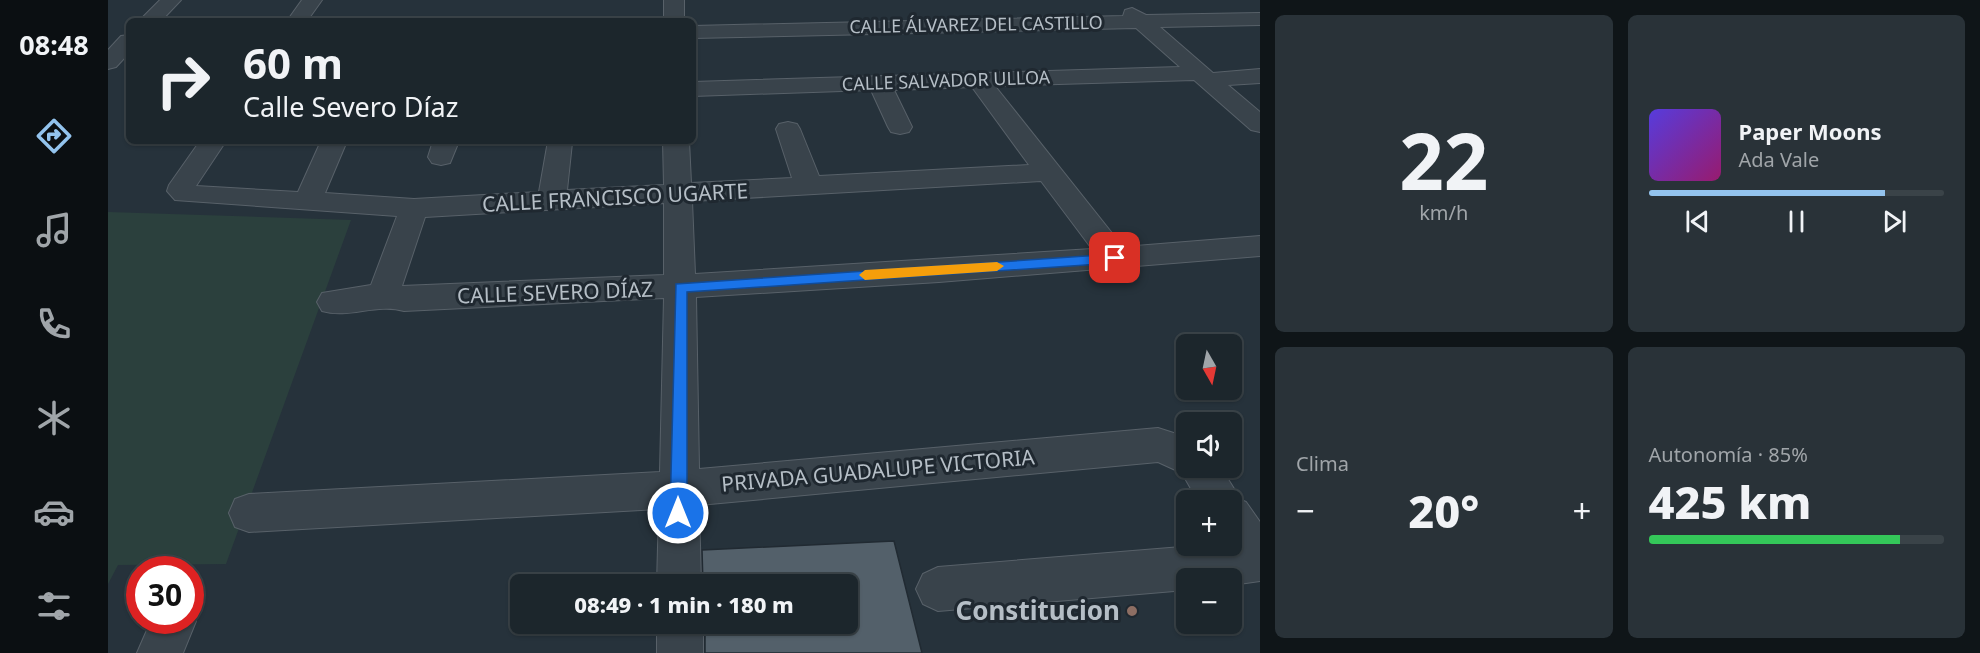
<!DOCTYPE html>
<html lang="es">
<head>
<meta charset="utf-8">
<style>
  body { margin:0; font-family:"Noto Sans",sans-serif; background:#293238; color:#f1f3f6; height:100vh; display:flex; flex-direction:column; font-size:22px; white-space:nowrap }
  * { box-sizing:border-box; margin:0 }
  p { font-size:20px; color:#a0a5a9 }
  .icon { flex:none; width:33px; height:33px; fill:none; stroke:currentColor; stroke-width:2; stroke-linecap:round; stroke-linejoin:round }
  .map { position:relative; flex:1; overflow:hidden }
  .panel { display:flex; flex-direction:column; gap:15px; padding:15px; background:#0f1518; width:720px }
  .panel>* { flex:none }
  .hud { position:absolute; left:18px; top:18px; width:570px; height:126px; border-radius:9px; box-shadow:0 2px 4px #0004,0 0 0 2px #3a4348; background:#1c262c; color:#f1f3f6; overflow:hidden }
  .needle { width:39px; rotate:171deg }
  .fabs { position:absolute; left:1068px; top:334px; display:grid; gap:12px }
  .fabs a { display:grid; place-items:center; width:66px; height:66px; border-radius:9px; background:#1c262c; box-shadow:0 2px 4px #0004,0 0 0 2px #3a4348; font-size:30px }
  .speed { position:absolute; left:18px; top:556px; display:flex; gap:12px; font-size:30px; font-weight:700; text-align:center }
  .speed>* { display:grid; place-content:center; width:78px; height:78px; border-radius:50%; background:#1c262c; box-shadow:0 2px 4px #0004,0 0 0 2px #3a4348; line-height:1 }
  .speed .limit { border:9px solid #d22; background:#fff; color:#111 }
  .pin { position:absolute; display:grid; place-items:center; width:51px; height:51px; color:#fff; margin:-26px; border-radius:12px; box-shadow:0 3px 9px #0006 }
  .me { position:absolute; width:66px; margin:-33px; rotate:0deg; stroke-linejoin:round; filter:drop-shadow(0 0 4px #0008) }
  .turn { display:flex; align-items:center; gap:21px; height:126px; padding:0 18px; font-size:27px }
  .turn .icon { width:78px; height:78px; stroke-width:2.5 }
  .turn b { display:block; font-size:42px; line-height:51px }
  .big { font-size:45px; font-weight:800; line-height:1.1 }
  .panel .widget { flex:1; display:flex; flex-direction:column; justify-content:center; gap:9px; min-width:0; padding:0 21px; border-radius:9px; background:#293238 }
  .panel .dial { align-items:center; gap:0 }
  .dial b { font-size:78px; line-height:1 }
  .song { display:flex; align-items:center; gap:18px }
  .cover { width:72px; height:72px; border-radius:9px; background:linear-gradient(135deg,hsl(250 70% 55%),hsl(320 70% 35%)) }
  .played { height:6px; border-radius:3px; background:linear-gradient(90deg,#93c3ed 80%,#3a4348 80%) }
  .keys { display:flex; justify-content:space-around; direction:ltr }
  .heat { display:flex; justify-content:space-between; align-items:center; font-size:33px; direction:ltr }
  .charge { height:9px; border-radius:4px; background:linear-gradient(90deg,#34c759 85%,#3a4348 0) }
  .panel .tiles { flex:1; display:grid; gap:15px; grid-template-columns:repeat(2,1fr) }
  .trip { position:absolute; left:402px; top:574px; width:348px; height:60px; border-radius:9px; background:#1c262c; box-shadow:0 2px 4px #0004,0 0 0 2px #3a4348; font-weight:800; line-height:60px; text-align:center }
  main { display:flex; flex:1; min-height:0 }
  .tab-bar { display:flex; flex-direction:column; width:108px; justify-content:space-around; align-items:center; background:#0b0f12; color:#a0a5a9 }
  .tab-bar .icon { width:42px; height:42px }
  .tab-bar .on { color:#93c3ed }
  .tab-bar b { font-size:27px; color:#f1f3f6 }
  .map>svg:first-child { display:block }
  .green { fill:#2b403d }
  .building { fill:#53606a; stroke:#212a32; stroke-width:1.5 }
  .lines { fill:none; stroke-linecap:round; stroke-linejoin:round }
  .minor-casing { stroke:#586169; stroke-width:2 }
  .minor { fill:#39434b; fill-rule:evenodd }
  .route { fill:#1a73e8; stroke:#114b97; stroke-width:1.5 }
  .slow { fill:#f59e0b }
  .education-dot { fill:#8d6e63; stroke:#1f2830; stroke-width:2 }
  .labels { text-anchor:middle; stroke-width:6; stroke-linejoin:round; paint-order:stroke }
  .far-street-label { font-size:18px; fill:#b5bec6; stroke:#1f2830 }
  .street-label { font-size:21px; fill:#b5bec6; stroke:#1f2830 }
  .near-poi-label { font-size:26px; font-weight:bold; fill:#b5bec6; stroke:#1f2830; text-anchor:end }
</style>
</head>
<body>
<main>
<nav class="tab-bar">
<b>08:48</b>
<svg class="icon on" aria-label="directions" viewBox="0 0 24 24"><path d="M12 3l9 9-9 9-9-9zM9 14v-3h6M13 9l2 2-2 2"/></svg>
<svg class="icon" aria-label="music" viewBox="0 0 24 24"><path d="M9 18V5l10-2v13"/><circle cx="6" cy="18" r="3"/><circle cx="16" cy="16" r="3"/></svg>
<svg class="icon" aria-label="phone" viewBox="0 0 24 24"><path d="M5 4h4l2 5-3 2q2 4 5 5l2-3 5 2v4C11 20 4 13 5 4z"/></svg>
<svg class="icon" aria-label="climate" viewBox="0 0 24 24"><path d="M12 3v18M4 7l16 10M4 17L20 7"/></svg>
<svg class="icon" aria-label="car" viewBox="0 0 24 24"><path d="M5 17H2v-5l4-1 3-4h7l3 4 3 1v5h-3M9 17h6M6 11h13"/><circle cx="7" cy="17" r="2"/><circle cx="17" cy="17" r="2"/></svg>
<svg class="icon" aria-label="filters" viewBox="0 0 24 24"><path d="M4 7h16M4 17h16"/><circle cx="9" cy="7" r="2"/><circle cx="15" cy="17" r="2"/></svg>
</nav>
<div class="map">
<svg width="1152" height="653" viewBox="0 0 1152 653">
  <rect width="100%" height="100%" fill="#26323b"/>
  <path class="green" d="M0,212L243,220L118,564L10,565L0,584Z"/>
  <path class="building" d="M786,541L814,653H597V624H740V585H595L594,550Z"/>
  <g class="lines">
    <g class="minor-casing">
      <path id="minor" d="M52,0H73L53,21H31Z
        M194,0H214L199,21H179Z
        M556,0H576V21H556Z
        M1024,8L1038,15L1152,13V25L1052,27L1105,73L1152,69V83L1120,85L1152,112V132L1143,130L1086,80L887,86L1015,247L1152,236V256L831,282L588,297L591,469L1050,428L1078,437V468H1113L1133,500L1138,502L1152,522V581L1124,585V579H1078V590L830,611L815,604L808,589L815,574L830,567L1086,546H1124V501H1090L1074,473L1050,462L591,505L593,585H549L551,509L141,532L127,527L121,513L127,499L141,494L552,472L556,298L296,311C268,303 241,319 214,311L209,302L214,293L263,285L289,216L67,200L59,191L61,185L92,141H118L88,186L190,192L213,141H239L217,193L306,199L431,192L440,141L464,143L459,190L556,185L555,141H581L583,183L684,178L668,129L671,124L680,122L689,124L692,129L711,176L921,165L864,87L786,90L804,127L801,132L792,134L783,132L780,127L763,90L585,96V82L1072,67L1028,28L585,38V26L1015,16L1017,10ZM933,181L984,249L587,274L584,201ZM556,203V275L294,286L317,217Z
        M21,35V53L8,67L0,69V50L13,36Z
        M325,141H351L342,163L333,165L324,163L320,157Z
        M82,607L88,621L75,653H29L43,621H82Z
        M549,624H595V653H549Z"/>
    </g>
    <use href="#minor" class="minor"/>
  </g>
  <path class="route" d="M1007,254L1013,258L1007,263L579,292V513L576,519L570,521L565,519L562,513L568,284Z"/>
  <path class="slow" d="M889,262L896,266L889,271L757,280L751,275L757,270Z"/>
  <circle class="education-dot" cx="1024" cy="611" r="6"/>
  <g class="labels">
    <g class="far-street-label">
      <text transform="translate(868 25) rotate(-1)" y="6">CALLE ÁLVAREZ DEL CASTILLO</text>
      <text transform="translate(838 81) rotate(-2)" y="6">CALLE SALVADOR ULLOA</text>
    </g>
    <g class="street-label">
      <text transform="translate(507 198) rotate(-3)" y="7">CALLE FRANCISCO UGARTE</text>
      <text transform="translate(447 293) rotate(-2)" y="7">CALLE SEVERO DÍAZ</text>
      <text transform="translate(770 471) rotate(-5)" y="7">PRIVADA GUADALUPE VICTORIA</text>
    </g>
    <g class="near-poi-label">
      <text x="1012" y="620">Constitucion</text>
    </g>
  </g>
</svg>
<div class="fabs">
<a><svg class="needle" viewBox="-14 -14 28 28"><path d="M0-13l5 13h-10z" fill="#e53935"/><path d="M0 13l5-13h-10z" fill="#a0a5a9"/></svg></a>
<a><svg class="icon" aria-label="sound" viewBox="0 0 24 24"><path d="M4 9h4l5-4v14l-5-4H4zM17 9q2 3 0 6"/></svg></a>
<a>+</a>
<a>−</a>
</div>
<div class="speed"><div class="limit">30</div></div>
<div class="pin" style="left:1007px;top:258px;background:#d93025"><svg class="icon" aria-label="arrive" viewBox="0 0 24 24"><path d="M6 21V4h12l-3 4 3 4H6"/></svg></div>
<svg class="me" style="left:570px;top:513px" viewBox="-20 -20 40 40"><circle r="17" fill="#1a73e8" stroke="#fff" stroke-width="3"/><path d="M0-11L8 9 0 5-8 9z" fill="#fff"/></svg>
<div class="trip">08:49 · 1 min · 180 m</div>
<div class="hud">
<div class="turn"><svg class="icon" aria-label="right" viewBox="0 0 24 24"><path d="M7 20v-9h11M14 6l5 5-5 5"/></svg><div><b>60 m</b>Calle Severo Díaz</div></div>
</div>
</div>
<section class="panel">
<div class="tiles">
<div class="widget dial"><b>22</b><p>km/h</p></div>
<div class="widget">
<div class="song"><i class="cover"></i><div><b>Paper Moons</b><p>Ada Vale</p></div></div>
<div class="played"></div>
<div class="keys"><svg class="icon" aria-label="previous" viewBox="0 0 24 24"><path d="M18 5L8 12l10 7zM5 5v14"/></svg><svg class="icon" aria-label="pause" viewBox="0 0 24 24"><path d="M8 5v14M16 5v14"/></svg><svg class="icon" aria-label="next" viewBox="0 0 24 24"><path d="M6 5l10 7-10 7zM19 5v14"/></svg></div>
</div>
<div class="widget"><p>Clima</p>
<div class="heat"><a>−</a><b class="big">20°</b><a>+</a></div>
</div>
<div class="widget"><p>Autonomía · 85%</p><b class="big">425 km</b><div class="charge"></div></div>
</div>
</section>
</main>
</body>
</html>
